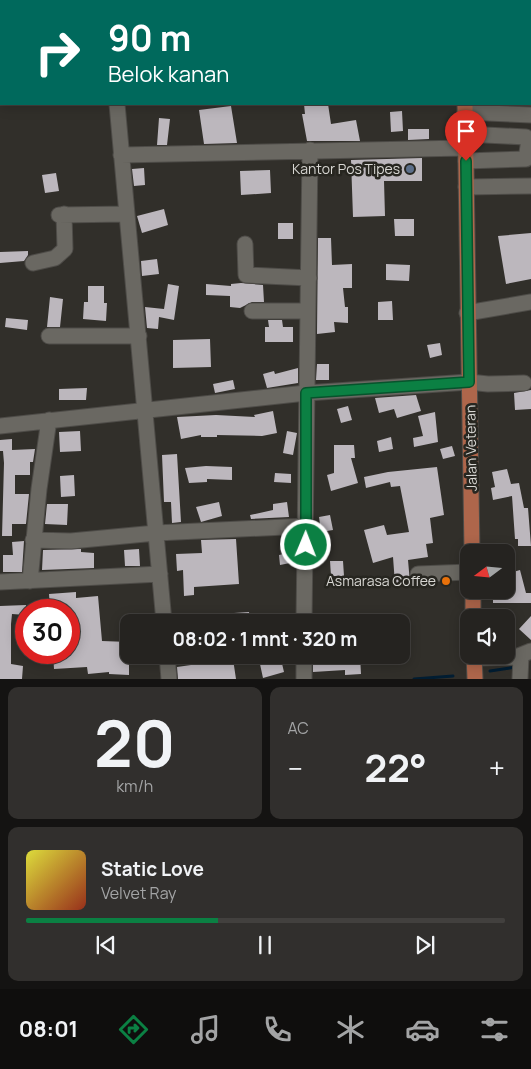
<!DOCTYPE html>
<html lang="id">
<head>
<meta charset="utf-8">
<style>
  body { margin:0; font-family:Manrope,sans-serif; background:#312f2d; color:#f1f3f6; height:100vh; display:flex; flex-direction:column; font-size:19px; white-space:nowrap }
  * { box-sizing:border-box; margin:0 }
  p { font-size:16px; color:#a3a4a5 }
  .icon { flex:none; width:28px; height:28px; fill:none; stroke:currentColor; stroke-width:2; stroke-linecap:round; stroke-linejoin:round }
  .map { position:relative; height:679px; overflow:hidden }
  .panel { display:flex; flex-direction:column; gap:8px; padding:8px; background:#141312; flex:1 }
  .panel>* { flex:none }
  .banner { position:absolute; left:0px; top:0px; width:531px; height:105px; box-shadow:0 2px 12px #0003,0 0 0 1px #42403e; background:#00695c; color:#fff; overflow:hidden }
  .needle { width:32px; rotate:254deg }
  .tools { position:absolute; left:460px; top:544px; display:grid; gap:10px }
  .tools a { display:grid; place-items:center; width:55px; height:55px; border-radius:10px; background:#252320; box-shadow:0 2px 12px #0003,0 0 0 1px #42403e; font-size:25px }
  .speed { position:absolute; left:15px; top:599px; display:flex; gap:10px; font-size:25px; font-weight:700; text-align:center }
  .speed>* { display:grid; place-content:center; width:65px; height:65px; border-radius:50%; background:#252320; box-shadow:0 2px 12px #0003,0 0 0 1px #42403e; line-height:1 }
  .speed .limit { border:8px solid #d22; background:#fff; color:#111 }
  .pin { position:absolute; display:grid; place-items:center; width:42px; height:42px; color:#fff; margin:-51px -21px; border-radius:50% 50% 50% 0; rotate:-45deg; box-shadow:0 0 5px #0007 }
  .pin .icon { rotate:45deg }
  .me { position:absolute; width:55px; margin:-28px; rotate:1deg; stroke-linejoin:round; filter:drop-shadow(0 0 4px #0008) }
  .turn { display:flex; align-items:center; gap:18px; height:105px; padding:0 25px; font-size:22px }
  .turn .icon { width:65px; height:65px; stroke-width:2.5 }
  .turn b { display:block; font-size:35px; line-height:42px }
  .big { font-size:38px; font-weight:700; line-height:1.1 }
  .panel .widget { flex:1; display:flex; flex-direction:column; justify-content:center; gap:8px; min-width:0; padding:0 18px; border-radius:10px; background:#312f2d }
  .panel .dial { align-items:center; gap:0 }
  .dial b { font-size:65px; line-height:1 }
  .song { display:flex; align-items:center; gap:15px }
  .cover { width:60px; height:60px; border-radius:8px; background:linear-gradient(135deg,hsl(60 70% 55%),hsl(10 70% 35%)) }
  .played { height:5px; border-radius:2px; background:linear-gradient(90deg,#0b8043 40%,#42403e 40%) }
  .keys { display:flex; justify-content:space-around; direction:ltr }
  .heat { display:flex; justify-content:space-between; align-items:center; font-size:28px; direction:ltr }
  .panel .tiles { flex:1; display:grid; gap:8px; grid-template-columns:1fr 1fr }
  .widget:last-child { grid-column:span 2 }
  .trip { position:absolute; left:120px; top:614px; width:290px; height:50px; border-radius:10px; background:#252320; box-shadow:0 2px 12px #0003,0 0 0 1px #42403e; font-weight:700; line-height:50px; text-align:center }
  .tabs { display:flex; height:80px; justify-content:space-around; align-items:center; background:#0f0e0d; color:#a3a4a5 }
  .tabs .icon { width:35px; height:35px }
  .tabs .on { color:#0b8043 }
  .tabs b { font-size:22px; color:#f1f3f6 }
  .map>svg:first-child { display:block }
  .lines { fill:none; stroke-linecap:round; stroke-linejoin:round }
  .stream { stroke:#011d32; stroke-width:3 }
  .building { fill:#bcb7bd }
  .minor-casing { stroke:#4e4c48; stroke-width:17 }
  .major-casing { stroke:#4e4c48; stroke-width:17 }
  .minor { stroke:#6a6862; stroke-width:15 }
  .major { stroke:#ae664b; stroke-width:15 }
  .route-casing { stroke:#07532c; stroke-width:12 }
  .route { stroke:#0b8043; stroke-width:9 }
  .service-dot { fill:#5c6f8a; stroke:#272620; stroke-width:2 }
  .food-dot { fill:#e8710a; stroke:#272620; stroke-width:2 }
  .labels { text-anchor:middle; stroke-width:5; stroke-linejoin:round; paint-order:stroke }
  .poi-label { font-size:14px; fill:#d7d6d2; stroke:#272620; text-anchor:end }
  .street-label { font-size:14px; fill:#d7d6d2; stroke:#272620 }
</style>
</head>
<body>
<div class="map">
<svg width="531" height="679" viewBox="0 0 531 679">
  <rect width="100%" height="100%" fill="#312f2a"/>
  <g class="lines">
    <path class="stream" d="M490,671L516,667
      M414,679L453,676"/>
  </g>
  <path class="building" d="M304,104H328L331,124L356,120L360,141H307L302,114H305Z
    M231,106L237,143L204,144L199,110Z
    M402,111L403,131L391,132L390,112Z
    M159,118L170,119L167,145H157Z
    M408,129H429V139L408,140Z
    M422,158V181H384L385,216L353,217L351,160Z
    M144,168L145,185L134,186L132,169Z
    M270,170L271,193L241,195L240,171Z
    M56,173L59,191L45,193L42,175Z
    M164,209L168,225L142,233L137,216Z
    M394,219H414V236H395Z
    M278,223H293V239H278Z
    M531,233V279L506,284L498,236Z
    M318,238H331L332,265L352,264V288H343L345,307H348V323L334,322L335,332L317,334Z
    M28,251V255L24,261L0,263V252Z
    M157,259L159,274L142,276L141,261Z
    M386,264L410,265L409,281L386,280Z
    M241,283L263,285L264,302H252L240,308L230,307V296L206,295V284L231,286V284Z
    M168,284L179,286L174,320L159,317L158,329L147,328L145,307L164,309Z
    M88,286H104V303H107L106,321L83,319L84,302H88Z
    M50,297L63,299L60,327H47Z
    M392,301L393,320H378V302Z
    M6,318L28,320L27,330L5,327Z
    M268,320H282L283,327H293V342H265V327H269Z
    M210,339L211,367L173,368V340Z
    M440,343L442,355L430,358L427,345Z
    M317,364H329V380H316Z
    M298,368V383L267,388L263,374L274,371L275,374Z
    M233,380L235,389L215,393L213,384Z
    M87,388L86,400H59V389Z
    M531,390V409L515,410L514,393Z
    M416,395L421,411L397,418L394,409L379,413L375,398Z
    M348,406L352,420L341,423L337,409Z
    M273,411L277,433L262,436L217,435V437H201V435L181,439L177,417L216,415L255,417L254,415Z
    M435,412L438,442L414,447L413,438L423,436L418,416Z
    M80,431L81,451L60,452L59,432Z
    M287,431L297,433L293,455L283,453Z
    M391,437L393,449L379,452L377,441Z
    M12,439V450L35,449L33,462H30V475H15V494H29L26,524H12V536H2L4,463L3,451H0V440Z
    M334,445H354L355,458H351L358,483L331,491L327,475L334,473Z
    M452,446L455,456L443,459L440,449Z
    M177,454L181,522L172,523L171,502H164L162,455Z
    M206,466L232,467V480L207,479V482L189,483L185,468Z
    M437,467L444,515L430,518L433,543L426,544L428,557L408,560L410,583L395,584L393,557L373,563L364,530L384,525L387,535L409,532L400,486L391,487L390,482L366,488L364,477L388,472Z
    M507,469L511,484L519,483L524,508H528L531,546H518V539H515L512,496L493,500L491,488L495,487L492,472Z
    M275,473L291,474V483L274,482Z
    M74,475L75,496L61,497L60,476Z
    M219,502L222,516L201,522L196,507Z
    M287,502L289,517L251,519L250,515L273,510V504Z
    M47,504H68L67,525L45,524Z
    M330,515L333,530L321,532L319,517Z
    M236,539L239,584L194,587V595L184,596L183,570L177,571L176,554L202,553L201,540Z
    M24,541L22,572H3V555H13L12,542Z
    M81,549V552L94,553V568L42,570L43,550Z
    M139,549L140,566H125L124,550Z
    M293,552L295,562L280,565L279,555Z
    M330,561H343L344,576H331Z
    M520,570L526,593H531V603H493V592H505L506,590V574Z
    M76,592V598L98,596L102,641L129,642V675L109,674V672L88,674L87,667L54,669L53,652H69V610H50L49,594Z
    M26,605V615L12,614L11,624V664L23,666L22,679H0V606Z
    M249,612L250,622H235L234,613Z
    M531,616V640L519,629Z
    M258,655H280L284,672L263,678Z
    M313,655H360L361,674L345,675V670L313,672Z
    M233,659L236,679H178L177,667Z"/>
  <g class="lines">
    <g class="minor-casing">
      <path id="minor" d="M109,0V1
        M530,59H531
        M0,66H1
        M117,104L164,622
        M465,112L531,115
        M465,134L526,137L529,140L526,159L466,161
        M121,155L465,148
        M466,187L531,186
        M59,215L126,214
        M245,244L246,275L309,278
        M33,263L55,258L65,249L64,214
        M252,311H308
        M467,313L531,302
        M49,336H139
        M0,426L306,393L469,382L488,384L524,383
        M33,540L71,541L156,533L306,526
        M418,574L469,572
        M30,581L39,489L49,420
        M0,582L160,574
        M304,622L310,150
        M167,655L169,679
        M304,655V679
        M474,658L516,657L531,651
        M520,679L521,656"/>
    </g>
    <g class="major-casing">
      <path id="major" d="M464,1V0
        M465,104L472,552
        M473,590V618
        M474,655L475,679"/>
    </g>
    <use href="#minor" class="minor"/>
    <use href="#major" class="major"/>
  </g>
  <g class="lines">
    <g class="route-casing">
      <path id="route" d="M306,545V393L469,382L466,161"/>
    </g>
    <use href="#route" class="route"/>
  </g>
  <circle class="service-dot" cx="410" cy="169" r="5"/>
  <circle class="food-dot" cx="446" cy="581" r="5"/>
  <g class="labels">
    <g class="poi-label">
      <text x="400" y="174">Kantor Pos Tipes</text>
      <text x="436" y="586">Asmarasa Coffee</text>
    </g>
    <g class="street-label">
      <text transform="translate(471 448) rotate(-91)" y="5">Jalan Veteran</text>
    </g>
  </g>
</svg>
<div class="tools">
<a><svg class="needle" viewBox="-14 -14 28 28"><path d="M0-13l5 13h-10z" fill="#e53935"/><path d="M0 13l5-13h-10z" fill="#a3a4a5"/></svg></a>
<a><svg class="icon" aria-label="sound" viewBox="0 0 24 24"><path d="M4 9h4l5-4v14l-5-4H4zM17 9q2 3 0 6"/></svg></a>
</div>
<div class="speed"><div class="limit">30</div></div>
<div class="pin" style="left:466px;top:161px;background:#d93025"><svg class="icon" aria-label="arrive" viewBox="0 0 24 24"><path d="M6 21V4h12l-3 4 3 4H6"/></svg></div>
<svg class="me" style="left:306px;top:545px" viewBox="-20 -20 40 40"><circle r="17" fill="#0b8043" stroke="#fff" stroke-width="3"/><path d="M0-11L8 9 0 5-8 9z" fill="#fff"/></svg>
<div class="trip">08:02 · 1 mnt · 320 m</div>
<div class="banner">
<div class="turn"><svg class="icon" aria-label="right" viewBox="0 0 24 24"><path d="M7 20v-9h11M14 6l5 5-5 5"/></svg><div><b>90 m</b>Belok kanan</div></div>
</div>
</div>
<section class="panel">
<div class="tiles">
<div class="widget dial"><b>20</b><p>km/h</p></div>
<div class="widget"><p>AC</p>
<div class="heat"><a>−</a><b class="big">22°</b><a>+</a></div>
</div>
<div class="widget">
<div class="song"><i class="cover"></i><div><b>Static Love</b><p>Velvet Ray</p></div></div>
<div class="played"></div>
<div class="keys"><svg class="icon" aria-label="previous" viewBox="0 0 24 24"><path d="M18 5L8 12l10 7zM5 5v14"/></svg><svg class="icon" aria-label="pause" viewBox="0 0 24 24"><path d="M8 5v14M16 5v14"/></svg><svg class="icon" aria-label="next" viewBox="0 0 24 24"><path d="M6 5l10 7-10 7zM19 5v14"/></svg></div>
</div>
</div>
</section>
<nav class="tabs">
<b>08:01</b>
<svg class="icon on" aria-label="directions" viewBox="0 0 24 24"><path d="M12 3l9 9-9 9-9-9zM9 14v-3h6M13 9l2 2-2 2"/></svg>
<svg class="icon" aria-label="music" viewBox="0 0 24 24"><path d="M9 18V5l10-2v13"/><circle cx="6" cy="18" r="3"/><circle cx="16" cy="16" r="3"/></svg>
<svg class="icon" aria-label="phone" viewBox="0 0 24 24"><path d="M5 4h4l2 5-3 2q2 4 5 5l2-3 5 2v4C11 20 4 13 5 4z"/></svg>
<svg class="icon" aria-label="climate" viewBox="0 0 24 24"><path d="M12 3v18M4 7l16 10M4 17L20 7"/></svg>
<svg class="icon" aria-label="car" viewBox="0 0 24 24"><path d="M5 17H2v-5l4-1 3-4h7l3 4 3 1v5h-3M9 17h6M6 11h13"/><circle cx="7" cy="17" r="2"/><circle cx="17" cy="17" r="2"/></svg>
<svg class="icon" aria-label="filters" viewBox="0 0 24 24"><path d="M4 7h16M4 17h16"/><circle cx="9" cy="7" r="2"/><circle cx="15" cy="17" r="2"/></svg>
</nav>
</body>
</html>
